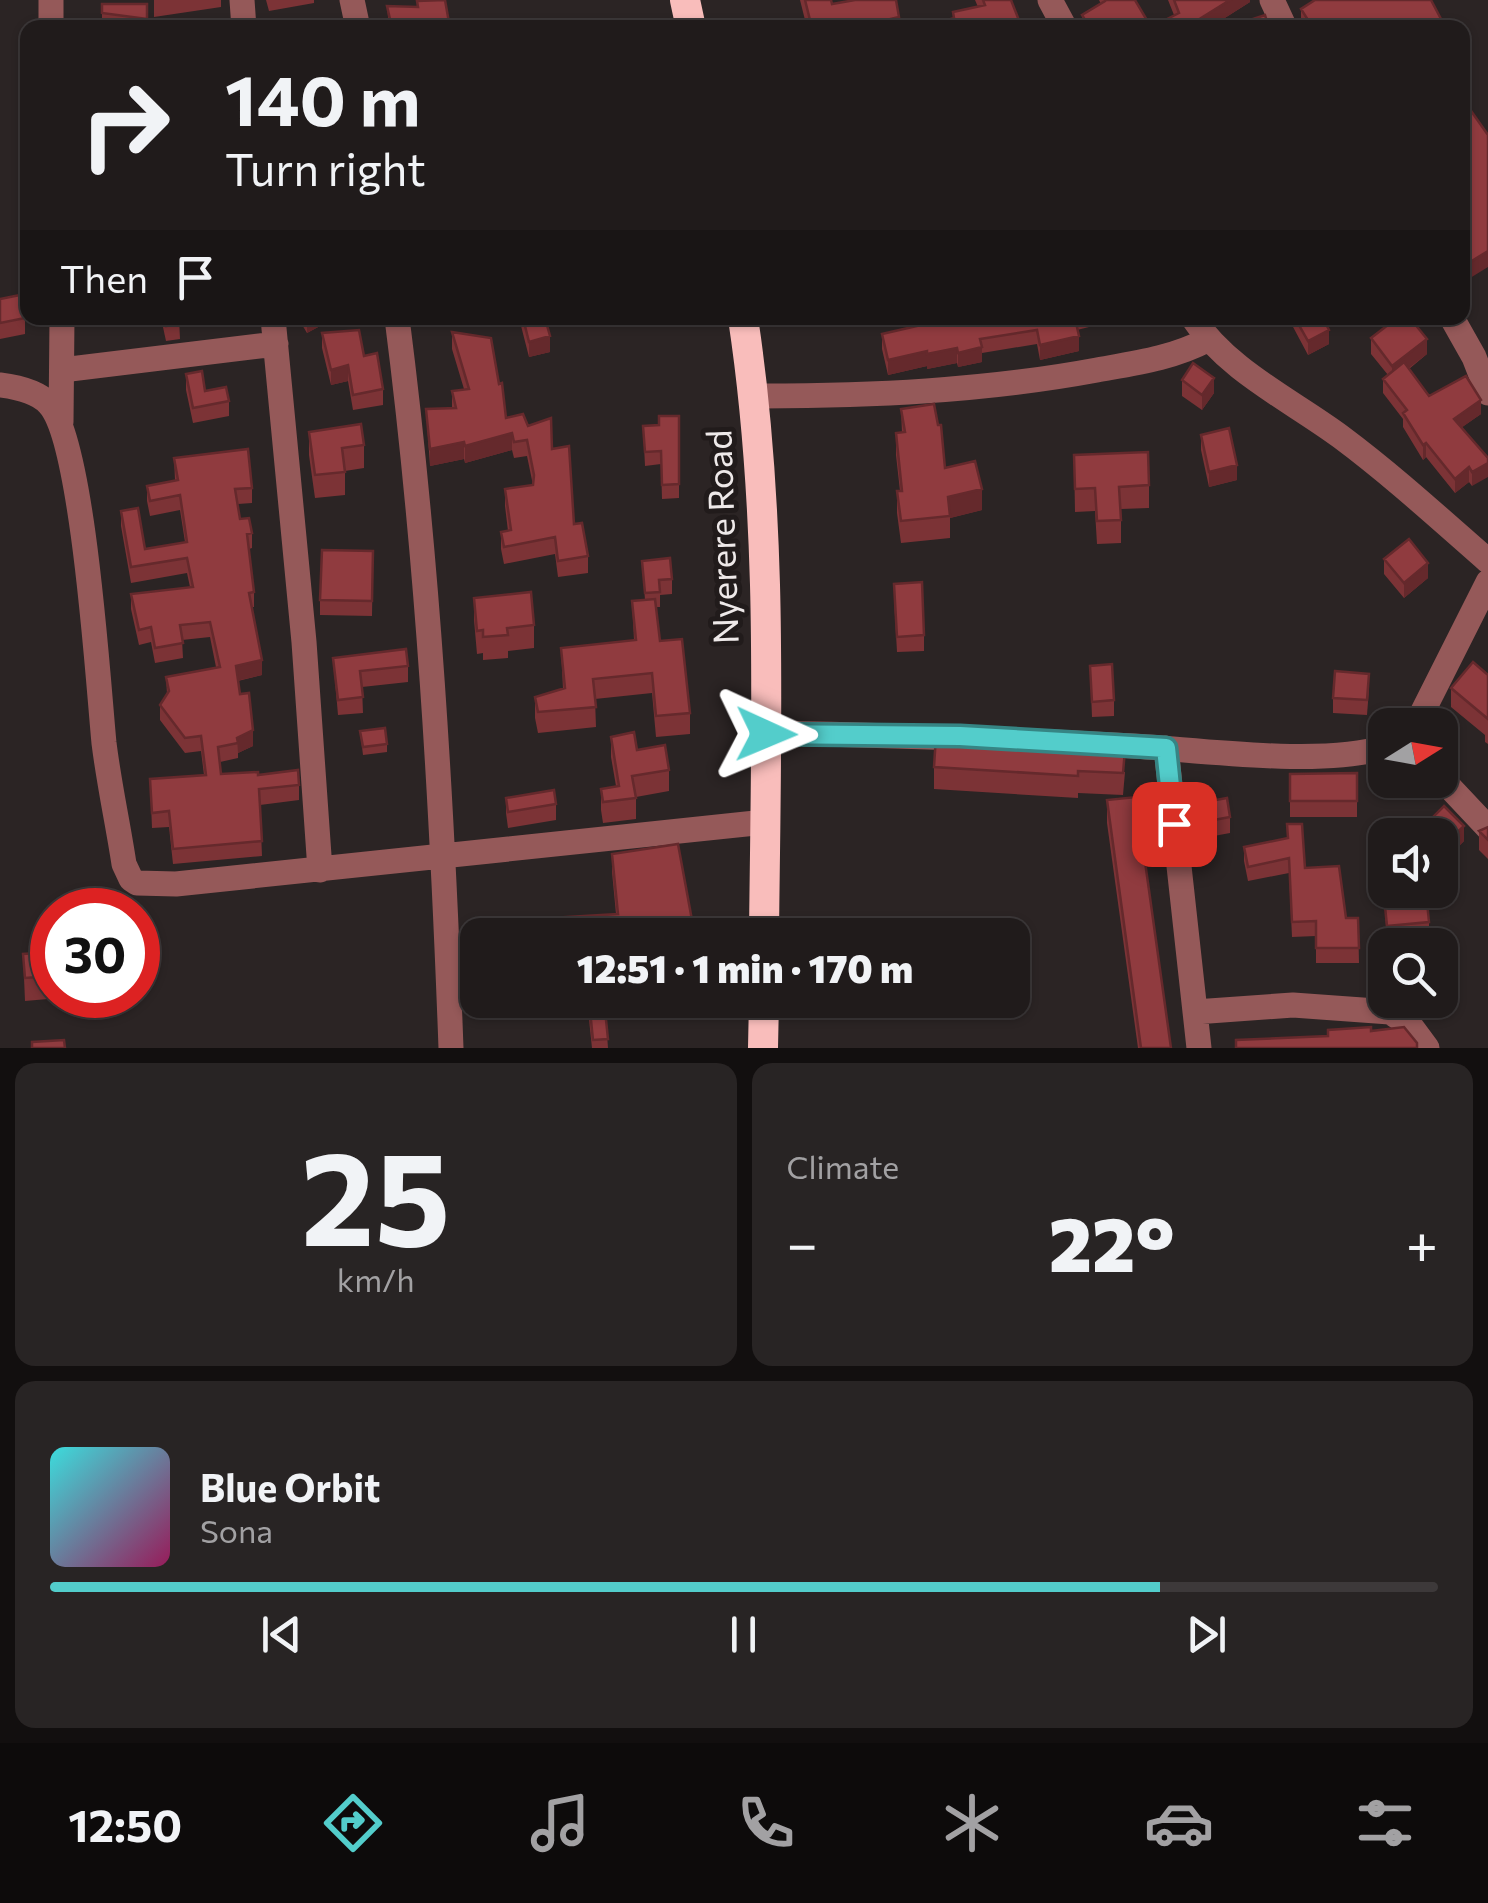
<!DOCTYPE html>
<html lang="en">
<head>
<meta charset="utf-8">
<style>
  body { margin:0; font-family:Commissioner,sans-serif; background:#282424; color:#f1f3f6; height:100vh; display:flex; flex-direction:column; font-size:38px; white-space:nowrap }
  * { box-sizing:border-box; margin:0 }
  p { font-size:32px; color:#a2a1a3 }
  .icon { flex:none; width:55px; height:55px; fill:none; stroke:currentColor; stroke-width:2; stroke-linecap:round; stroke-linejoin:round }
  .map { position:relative; height:1048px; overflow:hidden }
  .side { display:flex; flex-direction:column; gap:15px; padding:15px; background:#120f0f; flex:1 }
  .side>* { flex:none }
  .banner { position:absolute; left:20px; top:20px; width:1450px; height:305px; border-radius:20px; box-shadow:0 2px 8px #0004,0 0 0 2px #3d393a; background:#201b1b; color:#f1f3f6; overflow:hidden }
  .needle { width:65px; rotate:79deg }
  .controls { position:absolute; left:1368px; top:708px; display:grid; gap:20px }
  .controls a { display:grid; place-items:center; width:90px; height:90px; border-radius:20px; background:#201b1b; box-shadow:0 2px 8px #0004,0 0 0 2px #3d393a; font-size:50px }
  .speed { position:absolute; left:30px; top:888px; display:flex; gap:20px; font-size:50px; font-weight:700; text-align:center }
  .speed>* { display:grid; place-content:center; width:130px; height:130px; border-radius:50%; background:#201b1b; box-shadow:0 2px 8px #0004,0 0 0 2px #3d393a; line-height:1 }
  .speed .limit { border:15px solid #d22; background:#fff; color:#111 }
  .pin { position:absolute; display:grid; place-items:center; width:85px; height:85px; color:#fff; margin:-42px; border-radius:20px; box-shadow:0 5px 15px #0006 }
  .me { position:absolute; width:110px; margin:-55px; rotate:91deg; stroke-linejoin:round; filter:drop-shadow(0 0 8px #0008) }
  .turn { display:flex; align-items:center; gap:35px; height:210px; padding:0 40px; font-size:45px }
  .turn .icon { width:130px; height:130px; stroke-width:2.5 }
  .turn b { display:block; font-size:70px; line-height:85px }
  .then { display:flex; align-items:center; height:95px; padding:0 40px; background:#0003; gap:20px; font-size:38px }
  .big { font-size:75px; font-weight:800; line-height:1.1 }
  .side .tile { flex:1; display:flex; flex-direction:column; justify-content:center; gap:15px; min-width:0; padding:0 35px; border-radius:20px; background:#282424 }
  .side .dial { align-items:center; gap:0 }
  .dial b { font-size:130px; line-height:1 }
  .song { display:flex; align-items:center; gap:30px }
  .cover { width:120px; height:120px; border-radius:15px; background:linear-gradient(135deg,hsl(180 70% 55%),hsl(330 70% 35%)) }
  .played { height:10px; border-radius:5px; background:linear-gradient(90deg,#53cdcb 80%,#3d393a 80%) }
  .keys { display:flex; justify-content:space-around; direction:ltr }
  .heat { display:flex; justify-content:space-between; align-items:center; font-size:55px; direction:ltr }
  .side .tiles { flex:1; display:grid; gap:15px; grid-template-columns:1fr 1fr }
  .tile:last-child { grid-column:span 2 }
  .trip { position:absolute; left:460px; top:918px; width:570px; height:100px; border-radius:20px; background:#201b1b; box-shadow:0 2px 8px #0004,0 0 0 2px #3d393a; font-weight:800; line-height:100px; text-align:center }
  .menu { display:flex; height:160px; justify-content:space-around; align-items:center; background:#0d0b0b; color:#a2a1a3 }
  .menu .icon { width:70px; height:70px }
  .menu .active { color:#53cdcb }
  .menu b { font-size:45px; color:#f1f3f6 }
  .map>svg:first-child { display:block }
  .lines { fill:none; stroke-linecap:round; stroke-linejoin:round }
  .minor { stroke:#955959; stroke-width:25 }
  .highway { stroke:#f9bdbb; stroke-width:30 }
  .wall { fill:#7c3336 }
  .shaded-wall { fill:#65292c }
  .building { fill:#903b3f; stroke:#65292c; stroke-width:2.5 }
  .route-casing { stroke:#368584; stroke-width:25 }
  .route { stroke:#53cdcb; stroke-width:18 }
  .labels { text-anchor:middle; stroke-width:10; stroke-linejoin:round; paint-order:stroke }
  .street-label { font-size:35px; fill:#eee9e9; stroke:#211b1b }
</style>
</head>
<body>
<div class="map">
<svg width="1488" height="1048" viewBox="0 0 1488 1048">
  <rect width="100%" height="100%" fill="#2b2424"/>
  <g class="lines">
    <path class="minor" d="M242,0L244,28
      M352,0L358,28
      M1050,0L1065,28
      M1272,0L1285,28
      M51,28V0
      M273,318L304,642L320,870
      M397,318C428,560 442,804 451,1048
      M1193,318C1227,370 1291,400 1341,437C1392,475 1440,519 1488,561
      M1452,318L1474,357L1488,393
      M62,370L276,344
      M0,385C16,387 37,391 49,404C83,441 98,681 104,743C109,784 118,824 124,864L131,879L137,883L176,884L765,822
      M755,396C870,396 984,391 1097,370C1136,363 1173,358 1207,340
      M61,422L62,318
      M1416,725L1488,582
      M766,733C889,735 1011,739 1133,746C1201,750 1323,767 1385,747
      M1166,748L1199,1048
      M1440,777L1488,828
      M1195,1012L1293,1005L1390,1012L1410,1025L1427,1048"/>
    <path class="highway" d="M685,0L691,28
      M743,318C774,522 766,729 764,935
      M763,1048L764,1000"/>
  </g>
  <path class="wall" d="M154,0H221V7L154,17Z
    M266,0H314V3L269,11Z
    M800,0H831L832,4L899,28H807Z
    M975,0H1011L1022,28H938V23L953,18V12L978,7Z
    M1099,0H1135L1151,27L1174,15L1168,0H1250V2L1209,28H1082V15L1101,4Z
    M417,1L450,28H389L387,6L417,7Z
    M147,4V28H102V13Z
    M1301,9L1441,28H1302L1301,25Z
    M0,299L25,318V334L0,339Z
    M161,318H179L180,339L166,341Z
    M298,318H333V319L307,333Z
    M519,318H545L550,352L529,357Z
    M920,318L946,323L977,324L1016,318H1093V326L1077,330L1079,351L1040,360L1037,344L982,353V362L958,367L957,363L927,369V366L888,375L882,349V334L920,325Z
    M1292,318H1323L1329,344L1308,355L1292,325Z
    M452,332L499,384L506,418L528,426L552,449L574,524L588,556V573L558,577L555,554L504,564L501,549V532L508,531L505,506V489L533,485L527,456L514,458L512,450L465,463L464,459L430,466L426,409L452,408V391L464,389L452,349Z
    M322,333L383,389V405L353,410L348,381L331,385L322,348Z
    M1371,338L1427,354L1409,369L1429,396L1481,414L1462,427L1488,458L1472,486L1469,482L1455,493L1426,457L1423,460L1403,427V419L1383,393V379L1388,375L1371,354Z
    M186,374L205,391L229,401V416L193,423L186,390Z
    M1182,380L1214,393L1202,410L1182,396Z
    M901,409L945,468L982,510L950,518V538L901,543L897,513V491H900L896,455V433H902Z
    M679,416V498L662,499L661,464L645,466L643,426L659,425Z
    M309,432L364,445V468L345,471V495L315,498L309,455Z
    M1201,435L1237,480L1209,487L1201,450Z
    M1074,455L1149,485V508L1121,509V543L1097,544L1095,511L1075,512Z
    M174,458L252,488V503L238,504L240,519L252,533V548L249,549L254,592V607H252L262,675L238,681L240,694L253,746L238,753V758L220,762L221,774L258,775L299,785V800L260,805L262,856L173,864L169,827L152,828L150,779L204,775L201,751L185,753L160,720V705L167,694L166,677L216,667L210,637L182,640L183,658L155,663L151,642L139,645L131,609V594L190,587L187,573L131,583L121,526V511L145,549L185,542L180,510L150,516L147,501V486L175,480Z
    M373,551L372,616L320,615V600Z
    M1384,559L1428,578L1404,598L1384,574Z
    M642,561L672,579V594L660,595V607H656L660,641L690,713V734L656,737L652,693L595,699L596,727L538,733L535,718V697L563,689L561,648L634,640L632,601L645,600Z
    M474,598L534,625V648L508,651V658L483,660V653L477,654L474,620Z
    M894,599L924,635V651L897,652Z
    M333,658L408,666V682L362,687L363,713L338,715Z
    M1090,666L1114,700V716L1092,717Z
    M1488,675V744L1485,742V735L1451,707V688Z
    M1369,689L1367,715L1333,713V698Z
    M360,731L387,744V752L363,755Z
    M611,737L637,750L669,770V791L636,797V819L603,823L601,810V789L616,786L611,757Z
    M934,767L1125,772L1123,795L1078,793V798L934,789Z
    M1357,773V817H1290V774Z
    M506,798L556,804V820L508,828L506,813Z
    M1107,800L1171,1048H1138L1107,823Z
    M1199,803L1230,817V833L1203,838L1199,818Z
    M1431,819L1464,841L1450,855L1447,852L1443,856L1440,853V835L1431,834Z
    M1488,827V859L1479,850V831Z
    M1287,838L1305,868L1346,918H1358L1359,963H1316V936L1292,937L1289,873L1248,881L1244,861V847Z
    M612,854L694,931V935H551V918L616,914L612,872Z
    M1384,897L1429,922V938L1387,942Z
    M52,952V995H94L25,1001L23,954Z
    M538,1000H610V1007H605L608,1048H592L588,1010L539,1015Z"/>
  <path class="shaded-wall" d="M1230,0H1250V2L1209,28H1185Z
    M899,17V28H853Z
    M1441,19V28H1432V24Z
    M1488,251V267L1462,283V267Z
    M307,318H333V319L307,333Z
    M1329,330V344L1308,355V341Z
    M550,336V352L529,357V342Z
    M1079,336V351L1040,360V345Z
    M1427,339V354L1392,381V366Z
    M982,347V362L958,367V353Z
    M957,348V363L927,369V354Z
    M927,351V366L888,375V360Z
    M348,365V381L331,385V370Z
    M1214,378V393L1202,410V395Z
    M1481,400V414L1454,433V419Z
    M512,433V450L465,463V446Z
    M464,442V459L430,466V449Z
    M1426,443V457L1423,460V445Z
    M1488,463V477L1472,486V472Z
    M1237,465V480L1209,487V472Z
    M1469,467V482L1455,493V479Z
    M982,489V510L950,518L948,497Z
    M1428,563V578L1404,598V583Z
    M262,660V675L236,681V666Z
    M253,730V746L238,753L237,738Z
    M1464,826V841L1450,855V839Z
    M1447,837V852L1443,856V841Z"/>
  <path class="building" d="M445,0L450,28H392L387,6L418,7L417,1Z
    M805,0H831L832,4L855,0H896L899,17L853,28H812Z
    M983,0H1011L1022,28H939L938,23L954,18L953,12L985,5Z
    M1105,0H1135L1151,27L1179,13L1174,0H1230L1185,28H1090L1082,15L1105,1Z
    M1315,0H1431L1441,19L1432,24L1434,28H1313L1301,9Z
    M102,4H147V19L102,13Z
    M1265,15L1269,28H1225Z
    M1469,108L1488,135V251L1462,267V221L1464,220L1462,218V112Z
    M20,295L25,318L0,323V299Z
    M164,318H179L180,324L166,326Z
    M523,318H545L550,336L529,342Z
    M920,318H945L946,323L975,318L977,324L1016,318H1075L1079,336L1040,345L1037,330L980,339L982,347L958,353L957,348L927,354V351L888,360L882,334L921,325Z
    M1295,318H1323L1329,330L1308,341Z
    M1397,318H1410L1427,339L1392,366L1371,338Z
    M359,330L364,356L377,353L383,389L353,395L348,365L331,370L322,333Z
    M452,332L491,338L499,384L502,383L506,418L523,414L528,426L551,418L552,449L569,446L574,524L582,523L588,556L558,561L555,537L504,547L501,532L511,530L505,489L533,485L534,475L527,440L514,442L512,433L465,446L464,442L430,449L426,409L456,408L452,391L469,389Z
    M1404,362L1429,396L1466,376L1481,400L1454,419L1488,458V463L1472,472L1469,467L1455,479L1426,443L1423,445L1403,413L1407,410L1383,379Z
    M1193,363L1214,378L1202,395L1182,380Z
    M202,371L205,391L226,387L229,401L193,408L186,374Z
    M934,404L938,425H941L945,468L975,461L982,489L948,497L950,516L901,521L897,491H902L896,433L905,432L901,409Z
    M659,416H679V484L662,485L661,451L645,452L643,426L659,425Z
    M361,424L364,445L342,448L345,472L315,475L309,432Z
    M1229,428L1237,465L1209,472L1201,435Z
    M248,449L252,488L235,489L240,519L249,518L252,533L247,534L254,592L249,593L262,660L236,666L240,694L249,693L253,730L237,738L238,743L218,747L221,774L258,772V775L298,770L299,785L259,789L262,841L173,849L169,811L152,813L150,779L206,775L201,736L185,738L160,705L169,691L166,677L220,667L210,622L180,625L183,643L155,648L151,627L139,630L131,594L193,587L187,558L131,567L121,511L138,508L145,549L187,542L180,495L150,501L147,486L178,480L174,458Z
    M1148,452L1149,485L1119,487L1121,520L1097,521L1095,488L1075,489L1074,455Z
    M1409,539L1428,563L1404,583L1384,559Z
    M322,550L373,551L372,601L320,600Z
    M670,558L672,579L659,580L660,592L645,593L642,561Z
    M922,582L924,635L897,637L894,584Z
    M531,592L534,625L507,628L508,635L483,637V630L477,631L474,598Z
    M655,599L660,641L682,639L690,713L656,716L652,673L593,679L596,707L538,712L535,697L565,688L561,648L636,640L632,601Z
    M406,649L408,666L360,671L363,697L338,700L333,658Z
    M1473,662L1488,675V719L1451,688Z
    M1112,664L1114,700L1092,702L1090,666Z
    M1335,671L1369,674L1367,700L1333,698Z
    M385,728L387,744L363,747L360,731Z
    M634,732L637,750L665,745L669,770L632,776L636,798L603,802L601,789L619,786L611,737Z
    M936,736L1125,750L1123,773L1078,771V776L934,767Z
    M1357,773V801H1290V774Z
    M554,790L556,804L508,812L506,798Z
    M1136,797L1171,1048H1141L1107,800Z
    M1227,798L1230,817L1203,822L1199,803Z
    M1444,806L1464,826L1450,839L1447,837L1443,841L1440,835H1437L1433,830L1437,826L1431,819Z
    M1287,824H1302L1305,868L1339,866L1346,918H1358L1359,948H1316V921L1292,922L1289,858L1248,867L1244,847L1288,838Z
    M1488,827V840L1479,831Z
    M678,844L694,931L665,935H552L551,918L618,914L612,854Z
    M1426,892L1429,922L1387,926L1384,897Z
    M52,952V976L25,978L23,954Z
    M589,1000H604L608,1039L593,1040Z
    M1371,1027V1031L1404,1027L1417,1043V1048H1236V1040L1328,1036V1030Z
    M64,1040L65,1048H32V1042Z"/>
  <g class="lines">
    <g class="route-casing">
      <path id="route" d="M766,734L960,736L1166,748L1174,824"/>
    </g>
    <use href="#route" class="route"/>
  </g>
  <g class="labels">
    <g class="street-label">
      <text transform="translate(723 537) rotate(-92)" y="12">Nyerere Road</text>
    </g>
  </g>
</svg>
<div class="controls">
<a><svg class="needle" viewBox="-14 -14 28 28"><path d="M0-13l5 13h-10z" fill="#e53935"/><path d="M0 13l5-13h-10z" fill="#a2a1a3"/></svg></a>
<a><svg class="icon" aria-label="sound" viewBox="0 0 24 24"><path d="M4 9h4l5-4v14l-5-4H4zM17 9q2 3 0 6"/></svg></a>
<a><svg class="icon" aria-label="search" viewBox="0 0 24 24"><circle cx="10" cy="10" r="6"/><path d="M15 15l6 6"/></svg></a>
</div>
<div class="speed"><div class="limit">30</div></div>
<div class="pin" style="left:1174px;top:824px;background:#d93025"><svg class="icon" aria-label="arrive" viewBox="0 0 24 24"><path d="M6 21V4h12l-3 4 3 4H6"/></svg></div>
<svg class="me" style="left:766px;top:734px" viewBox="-20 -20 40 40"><path d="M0-17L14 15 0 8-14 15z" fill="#53cdcb" stroke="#fff" stroke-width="4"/></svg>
<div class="trip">12:51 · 1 min · 170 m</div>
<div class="banner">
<div class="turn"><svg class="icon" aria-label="right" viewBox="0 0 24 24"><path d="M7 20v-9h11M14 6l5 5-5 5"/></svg><div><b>140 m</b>Turn right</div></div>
<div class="then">Then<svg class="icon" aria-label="arrive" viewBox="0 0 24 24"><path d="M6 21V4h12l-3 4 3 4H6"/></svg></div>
</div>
</div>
<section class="side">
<div class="tiles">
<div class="tile dial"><b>25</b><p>km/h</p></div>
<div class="tile"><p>Climate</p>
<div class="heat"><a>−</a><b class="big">22°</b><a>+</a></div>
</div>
<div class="tile">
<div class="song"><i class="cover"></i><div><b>Blue Orbit</b><p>Sona</p></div></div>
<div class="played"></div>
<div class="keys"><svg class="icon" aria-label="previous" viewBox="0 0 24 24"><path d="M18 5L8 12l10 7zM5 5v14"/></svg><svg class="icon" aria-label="pause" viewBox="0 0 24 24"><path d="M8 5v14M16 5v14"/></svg><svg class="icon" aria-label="next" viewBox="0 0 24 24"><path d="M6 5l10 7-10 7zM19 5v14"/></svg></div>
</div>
</div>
</section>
<nav class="menu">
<b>12:50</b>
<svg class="icon active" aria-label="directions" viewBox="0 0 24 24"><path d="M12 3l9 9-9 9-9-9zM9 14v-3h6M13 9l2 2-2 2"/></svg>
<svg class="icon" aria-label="music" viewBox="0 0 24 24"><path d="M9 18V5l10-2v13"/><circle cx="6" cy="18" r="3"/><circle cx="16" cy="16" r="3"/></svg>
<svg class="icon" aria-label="phone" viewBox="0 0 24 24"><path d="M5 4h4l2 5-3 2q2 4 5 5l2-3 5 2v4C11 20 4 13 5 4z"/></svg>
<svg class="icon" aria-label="climate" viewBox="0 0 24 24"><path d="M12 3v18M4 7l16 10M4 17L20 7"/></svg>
<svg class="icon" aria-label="car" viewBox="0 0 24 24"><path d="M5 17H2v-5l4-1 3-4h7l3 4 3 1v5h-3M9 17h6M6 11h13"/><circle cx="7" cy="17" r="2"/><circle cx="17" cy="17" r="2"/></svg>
<svg class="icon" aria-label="filters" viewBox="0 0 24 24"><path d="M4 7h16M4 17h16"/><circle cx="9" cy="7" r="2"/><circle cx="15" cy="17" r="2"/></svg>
</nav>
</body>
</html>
